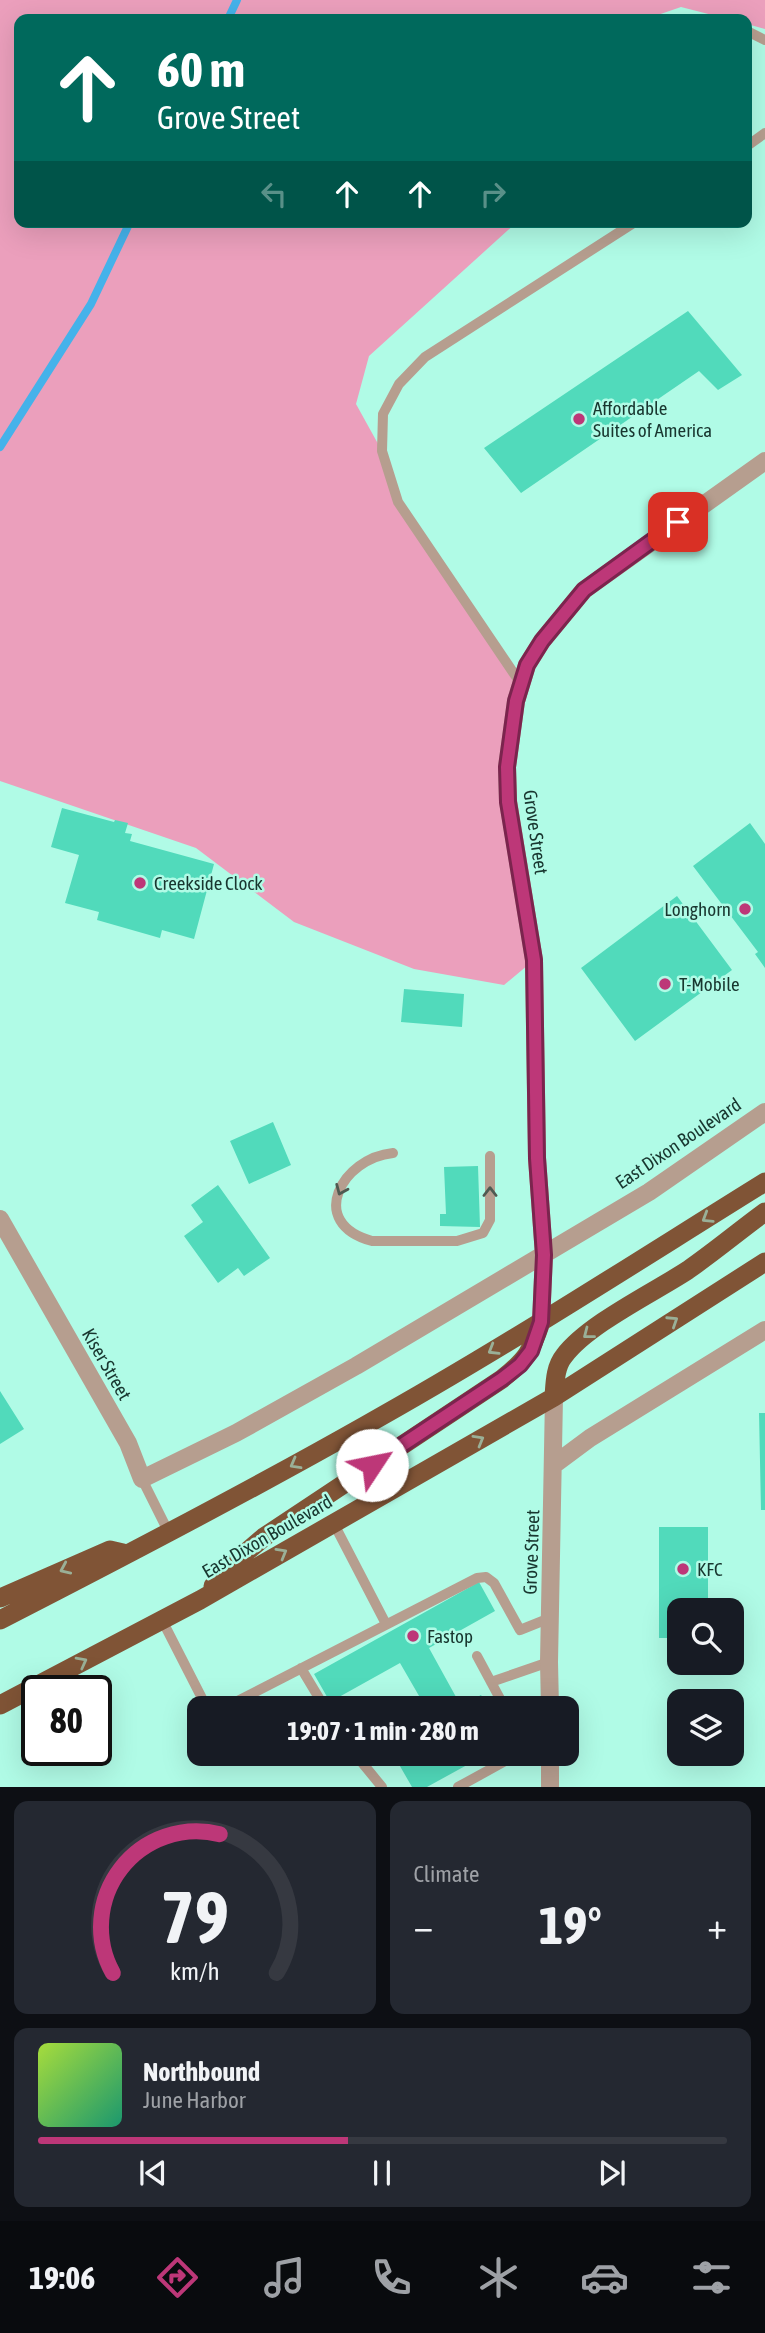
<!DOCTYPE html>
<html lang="en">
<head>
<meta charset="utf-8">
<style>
  body { margin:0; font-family:"Asap Condensed",sans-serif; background:#242831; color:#f1f3f6; height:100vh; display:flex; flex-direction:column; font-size:26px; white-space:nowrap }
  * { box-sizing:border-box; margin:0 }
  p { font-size:23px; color:#9ea1a6 }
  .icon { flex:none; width:38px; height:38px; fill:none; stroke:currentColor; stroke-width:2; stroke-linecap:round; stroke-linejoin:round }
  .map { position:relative; height:1787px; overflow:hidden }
  .side { display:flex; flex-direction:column; gap:14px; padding:14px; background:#0d0f14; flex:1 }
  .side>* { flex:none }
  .hud { position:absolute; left:14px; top:14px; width:738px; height:214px; border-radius:14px; box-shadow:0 7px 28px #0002; background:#00695c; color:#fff; overflow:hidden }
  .tools { position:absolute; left:667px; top:1598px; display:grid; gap:14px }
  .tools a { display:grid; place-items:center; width:77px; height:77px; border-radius:14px; background:#171b24; box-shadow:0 7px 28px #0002; font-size:35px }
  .speed { position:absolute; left:21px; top:1675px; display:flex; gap:14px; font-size:35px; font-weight:700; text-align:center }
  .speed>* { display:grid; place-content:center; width:91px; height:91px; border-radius:50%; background:#171b24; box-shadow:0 7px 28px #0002; line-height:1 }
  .speed .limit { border:4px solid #111; border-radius:10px; background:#fff; color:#111 }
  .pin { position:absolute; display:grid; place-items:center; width:60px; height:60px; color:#fff; margin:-30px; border-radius:14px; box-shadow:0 4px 10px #0006 }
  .me { position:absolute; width:77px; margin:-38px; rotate:56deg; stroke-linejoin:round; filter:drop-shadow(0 0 5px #0008) }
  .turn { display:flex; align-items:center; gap:24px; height:147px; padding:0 28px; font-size:32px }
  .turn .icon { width:91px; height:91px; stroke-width:2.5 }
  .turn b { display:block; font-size:49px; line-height:60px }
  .lanes { display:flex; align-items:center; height:66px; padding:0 28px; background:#0003; justify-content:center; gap:35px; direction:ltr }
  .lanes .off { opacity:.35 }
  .big { font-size:52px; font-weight:700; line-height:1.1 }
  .side .tile { flex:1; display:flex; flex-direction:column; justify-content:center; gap:10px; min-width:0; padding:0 24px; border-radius:14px; background:#242831 }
  .side .dial { align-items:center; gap:0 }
  .dial svg { height:182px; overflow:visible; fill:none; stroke:#363941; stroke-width:7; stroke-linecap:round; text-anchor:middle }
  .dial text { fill:#f1f3f6; stroke:none }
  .song { display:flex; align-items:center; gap:21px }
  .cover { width:84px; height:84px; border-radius:10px; background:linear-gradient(135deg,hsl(80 70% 55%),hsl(160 70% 35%)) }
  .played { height:7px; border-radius:4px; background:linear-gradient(90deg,#bd3778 45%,#363941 45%) }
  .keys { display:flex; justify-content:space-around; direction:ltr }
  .heat { display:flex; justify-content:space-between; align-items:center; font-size:38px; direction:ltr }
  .side .tiles { flex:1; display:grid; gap:14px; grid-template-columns:1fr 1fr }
  .tile:last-child { grid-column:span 2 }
  .trip { position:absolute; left:187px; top:1696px; width:392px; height:70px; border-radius:14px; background:#171b24; box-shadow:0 7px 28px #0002; font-weight:700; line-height:70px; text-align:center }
  .menu { display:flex; height:112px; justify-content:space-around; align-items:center; background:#090b0e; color:#9ea1a6 }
  .menu .icon { width:49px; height:49px }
  .menu .active { color:#bd3778 }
  .menu b { font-size:32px; color:#f1f3f6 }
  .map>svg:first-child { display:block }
  .green { fill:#eb9fbc }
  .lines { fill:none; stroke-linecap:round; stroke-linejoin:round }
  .stream { stroke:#45b2ea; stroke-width:8 }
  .building { fill:#51dabb }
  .service { stroke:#b69e8f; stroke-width:10 }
  .minor { stroke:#b69e8f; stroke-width:18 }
  .trunk { stroke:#805436; stroke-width:19 }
  .oneway { stroke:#4f5a51 }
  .oneway2 { stroke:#9ab097 }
  .route-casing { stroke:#7b244e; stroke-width:18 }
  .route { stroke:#bd3778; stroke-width:12 }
  .poi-dot { fill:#bd3778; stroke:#b0fbe6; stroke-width:2.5 }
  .labels { text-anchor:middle; stroke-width:5; stroke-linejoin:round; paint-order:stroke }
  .poi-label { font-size:19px; fill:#18362f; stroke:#b0fbe6; text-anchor:start }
  .street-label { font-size:19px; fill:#18362f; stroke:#b0fbe6 }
</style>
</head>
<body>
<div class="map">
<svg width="765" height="1787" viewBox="0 0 765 1787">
  <rect width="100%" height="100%" fill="#b0fbe6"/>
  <path class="green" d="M0,0H765V29L747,24V19H728L681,7L646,19H19V222H517L369,356L356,404L382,451L398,502L521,684L509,737L534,960L504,985L414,969L294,922L196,848L0,781Z"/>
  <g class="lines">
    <path class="stream" d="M228,19L237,0
      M0,447L91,304L130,222"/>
  </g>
  <path class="building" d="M688,311L742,375L718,390L699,371L521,493L484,448Z
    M62,808L114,822L115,820L128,823L125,833L132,834L130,841L214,864L194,939L162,930L160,938L97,920L99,912L65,903L79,855L51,847Z
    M750,823L765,844V968L755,954L758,952L693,866Z
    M677,896L732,970L635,1041L581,968Z
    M404,989L464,994L462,1027L401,1022Z
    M273,1122L291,1165L249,1184L230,1141Z
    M478,1166L480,1227L440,1226V1214H446L444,1167Z
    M218,1185L270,1258L244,1276L238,1268L218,1283L184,1236L203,1222L191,1205Z
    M0,1391L24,1429L0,1444Z
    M759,1413H765V1510H761Z
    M659,1527H708V1610H679V1638H659Z
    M479,1582L495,1611L429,1648L461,1706L481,1695L489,1708H426L400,1663L330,1702L314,1674Z
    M393,1754H487L427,1787H412Z"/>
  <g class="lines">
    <path class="service" d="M747,31L765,40
      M747,146L765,133
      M521,684L398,502L382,451L383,414L399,384L425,357L635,222
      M393,1153C342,1158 306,1223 372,1241H457L483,1233L490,1220V1156
      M142,1479L169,1533
      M334,1524L386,1624
      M162,1620L207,1708
      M477,1656L505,1708
      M301,1668L325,1708
      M491,1682L549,1662
      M224,1708L477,1578L486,1577L494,1583L520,1630L550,1618
      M355,1754L382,1787
      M458,1787L518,1754"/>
    <path class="minor" d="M0,1219L128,1443L142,1479L236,1433L356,1366L649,1192L765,1112
      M541,1322L544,1255L537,1158L534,960L508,801L507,767L516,701L527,665L542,641L584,590L765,461
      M555,1464L590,1438L765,1330
      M550,1708L549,1662L554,1397
      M550,1787V1754"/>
    <path class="trunk" d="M554,1397C555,1383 555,1367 564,1356C588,1324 653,1293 688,1270C714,1252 739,1231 765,1212
      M213,1586L236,1561L264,1537L502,1379C527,1359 531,1352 541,1322
      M0,1598L110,1550L123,1553
      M0,1620C123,1557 246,1493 366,1425C502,1349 633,1264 765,1182
      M0,1705L200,1600L554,1397L765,1262"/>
  </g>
  <defs><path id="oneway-chevron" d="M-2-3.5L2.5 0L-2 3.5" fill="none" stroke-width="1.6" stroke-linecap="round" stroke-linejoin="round" transform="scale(1.75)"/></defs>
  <g class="oneway">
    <use href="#oneway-chevron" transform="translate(341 1190) rotate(113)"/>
    <use href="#oneway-chevron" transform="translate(490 1192) rotate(-90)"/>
  </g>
  <g class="oneway2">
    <use href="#oneway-chevron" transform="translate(707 1218) rotate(148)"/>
    <use href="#oneway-chevron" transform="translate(673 1321) rotate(-33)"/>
    <use href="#oneway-chevron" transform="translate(588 1334) rotate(142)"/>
    <use href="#oneway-chevron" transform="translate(493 1350) rotate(149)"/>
    <use href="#oneway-chevron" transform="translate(479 1440) rotate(-30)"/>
    <use href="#oneway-chevron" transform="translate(295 1464) rotate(151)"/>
    <use href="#oneway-chevron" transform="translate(282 1553) rotate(-30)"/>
    <use href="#oneway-chevron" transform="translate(65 1569) rotate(156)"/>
    <use href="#oneway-chevron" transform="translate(82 1662) rotate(-28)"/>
  </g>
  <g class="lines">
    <g class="route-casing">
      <path id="route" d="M372,1465L502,1379L520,1365L531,1351L541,1322L544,1255L537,1158L534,960L508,802L507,767L516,701L527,665L542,641L584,590L678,522"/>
    </g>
    <use href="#route" class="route"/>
  </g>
  <g class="poi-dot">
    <circle cx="579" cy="419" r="7"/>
    <circle cx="140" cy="883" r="7"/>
    <circle cx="745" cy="909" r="7"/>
    <circle cx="665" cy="984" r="7"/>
    <circle cx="683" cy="1569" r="7"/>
    <circle cx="413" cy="1636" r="7"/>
  </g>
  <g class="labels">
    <g class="poi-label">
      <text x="593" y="415">Affordable<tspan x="593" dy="22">Suites of America</tspan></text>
      <text x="154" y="890">Creekside Clock</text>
      <text x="731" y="916" text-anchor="end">Longhorn</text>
      <text x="679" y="991">T-Mobile</text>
      <text x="697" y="1576">KFC</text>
      <text x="427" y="1643">Fastop</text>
    </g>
    <g class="street-label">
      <text transform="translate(536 832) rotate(82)" y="7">Grove Street</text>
      <text transform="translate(678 1143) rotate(-34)" y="7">East Dixon Boulevard</text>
      <text transform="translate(107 1364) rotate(60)" y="7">Kiser Street</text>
      <text transform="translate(267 1536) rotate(-30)" y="7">East Dixon Boulevard</text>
      <text transform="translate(531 1552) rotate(-88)" y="7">Grove Street</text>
    </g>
  </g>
</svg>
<div class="tools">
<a><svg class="icon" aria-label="search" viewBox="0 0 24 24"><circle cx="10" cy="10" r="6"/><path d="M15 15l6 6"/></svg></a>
<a><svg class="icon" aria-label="layers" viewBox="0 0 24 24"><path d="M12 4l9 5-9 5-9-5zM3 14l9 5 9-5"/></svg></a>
</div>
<div class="speed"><div class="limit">80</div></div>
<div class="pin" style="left:678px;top:522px;background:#d93025"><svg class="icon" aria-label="arrive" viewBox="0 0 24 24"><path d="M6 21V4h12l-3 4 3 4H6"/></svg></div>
<svg class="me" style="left:372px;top:1465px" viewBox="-20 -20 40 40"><circle r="19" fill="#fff"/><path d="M0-13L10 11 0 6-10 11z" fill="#bd3778"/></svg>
<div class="trip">19:07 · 1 min · 280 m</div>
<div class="hud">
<div class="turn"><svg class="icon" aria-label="ahead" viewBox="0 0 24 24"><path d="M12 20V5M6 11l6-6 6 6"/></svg><div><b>60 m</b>Grove Street</div></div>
<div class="lanes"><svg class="icon off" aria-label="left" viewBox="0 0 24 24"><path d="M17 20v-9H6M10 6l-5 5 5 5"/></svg><svg class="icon" aria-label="ahead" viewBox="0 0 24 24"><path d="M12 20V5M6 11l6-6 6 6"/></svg><svg class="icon" aria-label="ahead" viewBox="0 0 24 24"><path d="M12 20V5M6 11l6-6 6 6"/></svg><svg class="icon off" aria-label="right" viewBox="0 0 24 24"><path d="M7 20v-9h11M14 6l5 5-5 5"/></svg></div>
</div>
</div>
<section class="side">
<div class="tiles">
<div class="tile dial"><svg viewBox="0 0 100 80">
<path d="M14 69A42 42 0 1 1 86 69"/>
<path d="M14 69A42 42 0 0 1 61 8" stroke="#bd3778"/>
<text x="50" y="56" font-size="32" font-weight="700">79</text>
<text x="50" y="72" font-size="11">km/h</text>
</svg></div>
<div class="tile"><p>Climate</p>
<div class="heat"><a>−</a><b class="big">19°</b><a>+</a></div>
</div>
<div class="tile">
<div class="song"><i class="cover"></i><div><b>Northbound</b><p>June Harbor</p></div></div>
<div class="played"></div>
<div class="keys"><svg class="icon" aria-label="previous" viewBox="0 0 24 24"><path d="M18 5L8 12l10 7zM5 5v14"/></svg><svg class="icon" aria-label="pause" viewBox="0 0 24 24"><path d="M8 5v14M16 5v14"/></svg><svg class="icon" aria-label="next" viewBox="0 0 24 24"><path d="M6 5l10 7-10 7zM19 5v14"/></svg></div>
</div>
</div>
</section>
<nav class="menu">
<b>19:06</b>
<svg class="icon active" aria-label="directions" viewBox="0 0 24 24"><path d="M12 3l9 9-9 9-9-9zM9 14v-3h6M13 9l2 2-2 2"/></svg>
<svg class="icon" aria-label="music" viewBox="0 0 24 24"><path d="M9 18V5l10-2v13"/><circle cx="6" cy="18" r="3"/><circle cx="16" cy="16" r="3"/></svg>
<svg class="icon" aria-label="phone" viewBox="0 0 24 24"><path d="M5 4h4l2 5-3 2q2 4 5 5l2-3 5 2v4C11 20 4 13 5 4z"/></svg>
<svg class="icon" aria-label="climate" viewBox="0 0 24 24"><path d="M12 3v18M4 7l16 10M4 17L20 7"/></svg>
<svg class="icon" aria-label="car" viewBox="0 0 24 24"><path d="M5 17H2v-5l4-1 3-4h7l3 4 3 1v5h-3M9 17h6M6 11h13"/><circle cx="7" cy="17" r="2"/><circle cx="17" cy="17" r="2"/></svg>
<svg class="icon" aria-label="filters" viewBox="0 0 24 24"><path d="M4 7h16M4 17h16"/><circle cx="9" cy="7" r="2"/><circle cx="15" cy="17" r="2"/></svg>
</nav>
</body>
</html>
